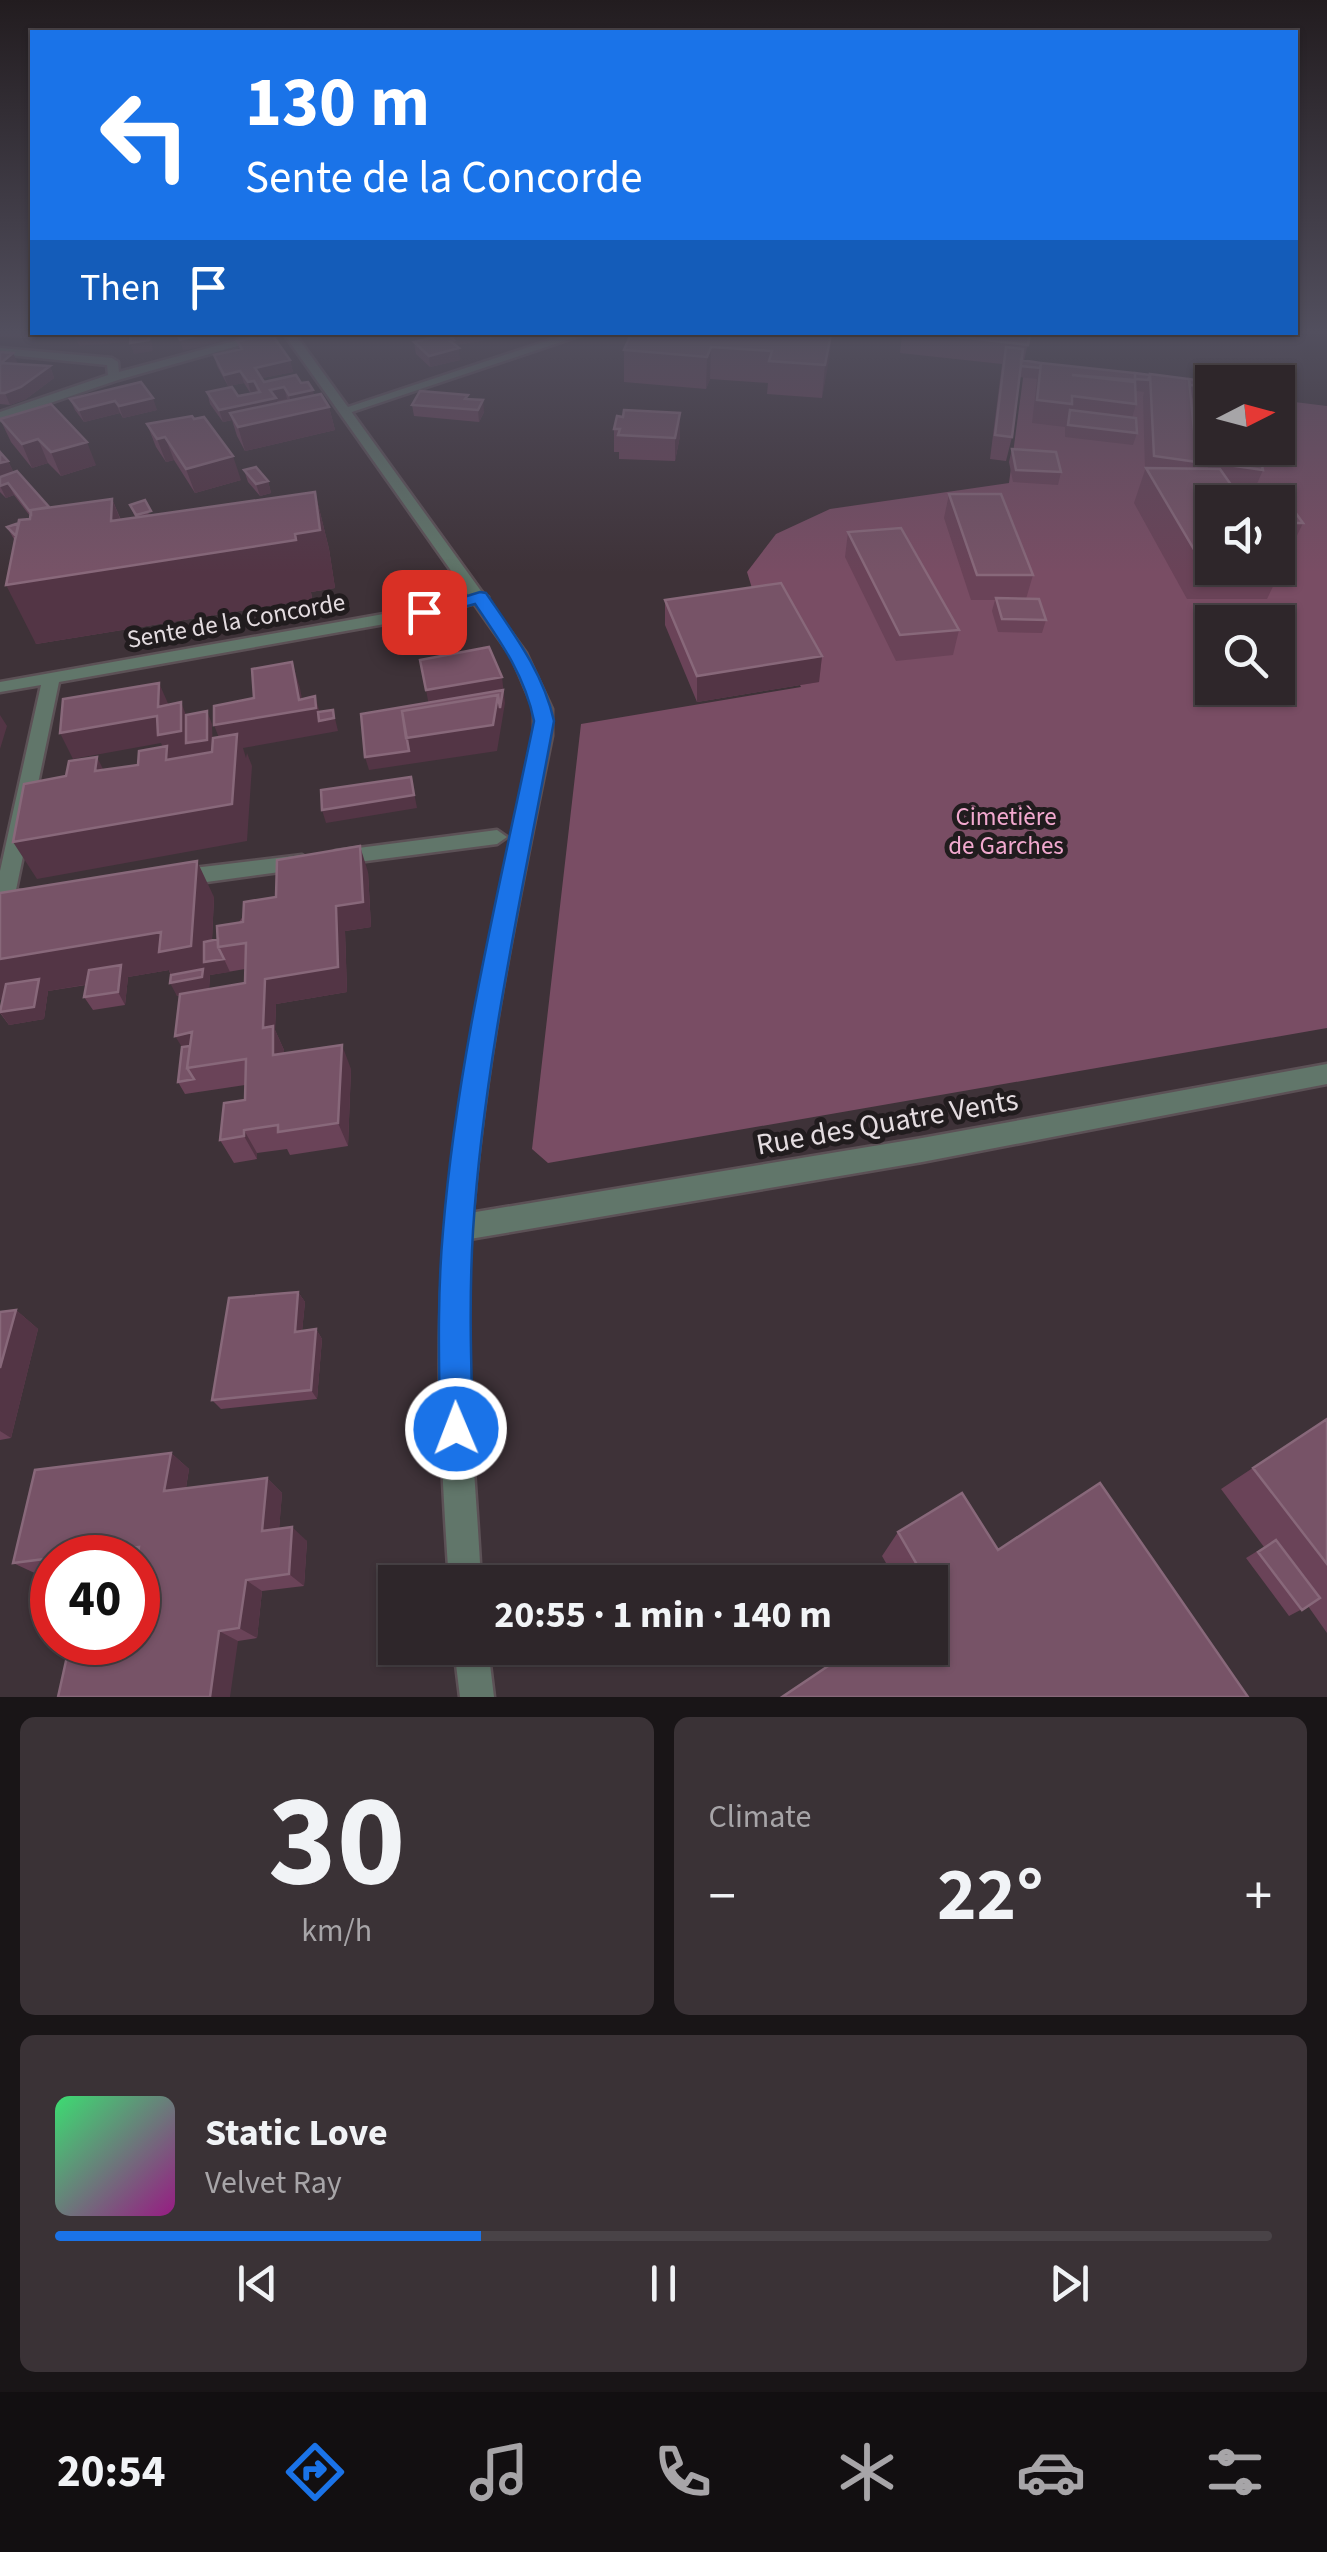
<!DOCTYPE html>
<html lang="en">
<head>
<meta charset="utf-8">
<style>
  body { margin:0; font-family:"Source Sans 3",sans-serif; background:#3a3236; color:#f1f3f6; height:100vh; display:flex; flex-direction:column; font-size:38px; white-space:nowrap }
  * { box-sizing:border-box; margin:0 }
  p { font-size:32px; color:#a7a5a8 }
  .icon { flex:none; width:55px; height:55px; fill:none; stroke:currentColor; stroke-width:2; stroke-linecap:round; stroke-linejoin:round }
  .map { position:relative; height:1697px; overflow:hidden }
  .panel { display:flex; flex-direction:column; gap:20px; padding:20px; background:#191517; flex:1 }
  .panel>* { flex:none }
  .banner { position:absolute; left:30px; top:30px; width:1268px; height:305px; border-radius:0px; box-shadow:0 2px 8px #0004,0 0 0 2px #494347; background:#1a73e8; color:#fff; overflow:hidden }
  .needle { width:65px; rotate:84deg }
  .buttons { position:absolute; left:1195px; top:365px; display:grid; gap:20px }
  .buttons a { display:grid; place-items:center; width:100px; height:100px; border-radius:0px; background:#2e262a; box-shadow:0 2px 8px #0004,0 0 0 2px #494347; font-size:50px }
  .speed { position:absolute; left:30px; top:1535px; display:flex; gap:20px; font-size:50px; font-weight:700; text-align:center }
  .speed>* { display:grid; place-content:center; width:130px; height:130px; border-radius:50%; background:#2e262a; box-shadow:0 2px 8px #0004,0 0 0 2px #494347; line-height:1 }
  .speed .limit { border:15px solid #d22; background:#fff; color:#111 }
  .pin { position:absolute; display:grid; place-items:center; width:85px; height:85px; color:#fff; margin:-42px; border-radius:20px; box-shadow:0 5px 15px #0006 }
  .me { position:absolute; width:110px; margin:-55px; rotate:359deg; stroke-linejoin:round; filter:drop-shadow(0 0 8px #0008) }
  .turn { display:flex; align-items:center; gap:35px; height:210px; padding:0 50px; font-size:45px }
  .turn .icon { width:130px; height:130px; stroke-width:2.5 }
  .turn b { display:block; font-size:70px; line-height:85px }
  .then { display:flex; align-items:center; height:95px; padding:0 50px; background:#0003; gap:20px; font-size:38px }
  .big { font-size:75px; font-weight:700; line-height:1.1 }
  .panel .tile { flex:1; display:flex; flex-direction:column; justify-content:center; gap:15px; min-width:0; padding:0 35px; border-radius:15px; background:#3a3236 }
  .panel .dial { align-items:center; gap:0 }
  .dial b { font-size:130px; line-height:1 }
  .song { display:flex; align-items:center; gap:30px }
  .cover { width:120px; height:120px; border-radius:15px; background:linear-gradient(135deg,hsl(140 70% 55%),hsl(310 70% 35%)) }
  .played { height:10px; border-radius:5px; background:linear-gradient(90deg,#1a73e8 35%,#494347 35%) }
  .keys { display:flex; justify-content:space-around; direction:ltr }
  .heat { display:flex; justify-content:space-between; align-items:center; font-size:55px; direction:ltr }
  .panel .tiles { flex:1; display:grid; gap:20px; grid-template-columns:1fr 1fr }
  .tile:last-child { grid-column:span 2 }
  .trip { position:absolute; left:378px; top:1565px; width:570px; height:100px; border-radius:0px; background:#2e262a; box-shadow:0 2px 8px #0004,0 0 0 2px #494347; font-weight:700; line-height:100px; text-align:center }
  .menu { display:flex; height:160px; justify-content:space-around; align-items:center; background:#120f11; color:#a7a5a8 }
  .menu .icon { width:70px; height:70px }
  .menu .current { color:#1a73e8 }
  .menu b { font-size:45px; color:#f1f3f6 }
  .map>svg:first-child { display:block }
  .green { fill:#794d64; fill-rule:evenodd }
  .lines { fill:none; stroke-linecap:round; stroke-linejoin:round }
  .minor-casing { stroke:#5c5156; stroke-width:5 }
  .tertiary-casing { stroke:#5c5156; stroke-width:5 }
  .minor { fill:#61766a; fill-rule:evenodd }
  .tertiary { fill:#61766a; fill-rule:evenodd }
  .wall { fill:#6a4358; fill-rule:evenodd }
  .shaded-wall { fill:#533545 }
  .building { fill:#775367; stroke:#88687a; stroke-width:2.5 }
  .route { fill:#1a73e8; stroke:#114b97; stroke-width:2.5 }
  .labels { text-anchor:middle; stroke-width:10; stroke-linejoin:round; paint-order:stroke }
  .street-label { font-size:25px; fill:#e4dce0; stroke:#211c1e }
  .park-label { font-size:25px; fill:#f2a9cf; stroke:#211c1e }
  .near-street-label { font-size:30px; fill:#e4dce0; stroke:#211c1e }
</style>
</head>
<body>
<div class="map">
<svg width="1327" height="1697" viewBox="0 0 1327 1697">
  <rect width="100%" height="100%" fill="#3e3238"/>
  <path class="green" d="M1024,371L1212,393V448H1278V400L1327,406V1028L548,1163L532,1149L581,724L801,687L755,598L747,572L776,534L830,509L1009,483ZM1212,502H1278V568H1212ZM1212,622H1278V688H1212Z"/>
  <g class="lines">
    <g class="minor-casing">
      <path id="minor" d="M261,334H280L118,380L0,420V412L108,375L107,365L0,354V348L112,358L118,362L119,372Z
        M568,334H585L349,413L339,410Z
        M480,592L488,597L486,600L424,617L59,682L16,890L26,892L29,898L26,904L0,907V871L41,685L0,692V682L423,607Z
        M497,830L507,837L497,844L335,865L325,858L335,851Z
        M302,855L312,862L302,869L177,886L170,883L167,878L170,873L177,870Z
        M1327,1064V1084L922,1162L458,1241L449,1237L445,1228L449,1219L458,1215L922,1138Z"/>
    </g>
    <g class="tertiary-casing">
      <path id="tertiary" d="M284,334H295L526,653L552,709V736C516,913 478,1090 469,1270C464,1375 476,1478 481,1582H449C441,1465 435,1348 445,1231C459,1064 498,900 534,736V709L512,657Z
        M454,1648H488L494,1697H460Z"/>
    </g>
    <use href="#minor" class="minor"/>
    <use href="#tertiary" class="tertiary"/>
  </g>
  <path class="wall" d="M0,334H34L29,338L0,337Z
    M448,334H498L492,335V339L456,345L460,360L430,367L416,354L414,342Z
    M631,334H832L822,398L767,394L768,383L710,379L706,389L624,382V350Z
    M902,334H1030L1024,361L1189,379L1207,382V384L1208,381L1225,382H1212V448H1258L1263,470L1256,486H1276L1303,523L1291,548H1278V502H1212V568H1278V554L1284,563L1267,599H1187L1134,503L1145,470L1143,397L1144,392L1136,391V404L1132,418H1136L1137,433L1133,445L1065,437V427L1032,423L1037,379L1019,377L1012,437L1006,461L990,459L1002,364L900,353ZM1191,398L1202,399L1200,403L1208,468H1195L1197,462Z
    M237,341L290,360L293,372L262,378L264,382L301,383L329,407L335,430L245,451L237,436L232,420L223,422L210,404L207,392L238,396L251,394L244,383L228,386L217,366L214,355L239,349Z
    M0,352L18,364L50,366L54,378L26,399L10,405L0,404Z
    M141,382L157,410L123,418L120,413L84,422L75,410L70,399Z
    M468,400L484,412L479,422L414,416L412,405Z
    M680,413V436L675,461L619,459V452H614V429Z
    M0,419L96,465L61,476L48,463L32,468L11,442Z
    M147,424L241,480L195,493L174,460L166,462L156,447Z
    M1012,449L1061,472L1058,485L1013,482L1009,462Z
    M0,452L8,461L14,473L49,507L112,499L121,520L135,517L130,505L152,515L315,492L329,549L335,588L311,592L312,599L36,644L15,541L7,527L30,519V516L14,495L6,498L0,492Z
    M244,470L268,481L271,493L260,496L248,482Z
    M949,494L1033,575L1026,599L1046,620L1042,633L998,632L992,611L995,600H971L944,518Z
    M848,532L959,630L953,655L896,661L845,557Z
    M665,600L822,656L819,682L697,702L665,625Z
    M368,872L371,927L345,931L347,992L276,1004L275,1030L284,1050V1054L351,1069L348,1146L290,1155L287,1149L257,1153V1159L234,1163L220,1140L245,1100V1085L185,1094L178,1082L182,1047L180,995L177,996L169,970L128,977L125,1005L93,1010L84,997L86,985L48,991L44,1019L9,1025L0,1013L214,897L212,940L218,939L239,922L244,915L276,897ZM245,969V983L209,989L210,975Z
    M298,1292L305,1302L302,1331L316,1329L322,1339L317,1399L221,1409L212,1400Z
    M16,1310L38,1329L11,1438L0,1440V1312Z
    M1327,1419V1633L1308,1606L1289,1616L1246,1558L1264,1547L1221,1489Z
    M171,1453L189,1469L186,1488L267,1478L282,1493L279,1529L307,1541L304,1586L262,1591L257,1638L238,1641L144,1642L150,1609L138,1602V1558H52V1573L39,1575L13,1563Z
    M898,1532L998,1550L930,1648V1582H897L882,1556Z"/>
  <path class="shaded-wall" d="M127,334L128,342L79,346L74,335Z
    M148,334H150L151,338L153,351L134,354L130,343Z
    M202,334H240L219,339L220,342L183,351L180,340Z
    M341,334H363L342,338Z
    M454,334H498L492,335V339L456,345Z
    M831,334L830,355L822,398L825,365Z
    M454,340L455,349L459,348L460,360L430,367L429,356L450,341Z
    M711,347L710,379L706,389L707,357Z
    M13,353L18,364L1,363Z
    M290,360L293,372L258,379L255,368Z
    M50,366L54,378L26,399L10,405L5,393Z
    M240,371L244,383L228,386L224,375Z
    M254,381L257,392L251,394L248,382Z
    M284,387L287,399L277,401L280,410L230,413L232,420L223,422L219,410L270,390Z
    M313,390L316,402L292,407L289,395Z
    M153,398L157,410L123,418L119,406Z
    M483,400L484,412L479,422L478,410Z
    M115,401L120,413L84,422L79,410Z
    M329,407L335,430L245,451L238,427Z
    M680,413V436L675,461V438Z
    M165,437L174,460L166,462L157,439Z
    M38,439L48,463L32,468L22,444Z
    M87,442L96,465L61,476L51,452Z
    M233,456L241,480L195,493L186,469Z
    M8,461L14,473L0,477V463Z
    M268,481L271,493L260,496L256,484Z
    M8,483L14,495L6,498L0,486Z
    M315,492L329,549L335,588L311,592L312,599L36,644L6,585L111,521L112,499L135,556L295,534Z
    M822,656L819,682L697,702V676Z
    M292,662L300,688L304,710L315,696L322,720L333,710L338,731L243,748L246,758L247,753L252,766L247,841L37,879L13,842L224,751L214,725L299,700Z
    M502,677L505,703L497,751L369,770L365,757L406,738L431,716L426,690Z
    M159,683L170,708L158,707Z
    M181,702L191,728L207,711L212,724L213,753L166,760V754L161,743L73,759L60,733Z
    M0,715L7,726L0,749Z
    M97,757L109,781L95,771Z
    M411,777L417,808L326,823L322,810Z
    M360,846L368,872L371,927L345,931L347,992L276,1004L275,1030L284,1050V1079L273,1055L263,1028L265,979L336,906Z
    M197,861L214,897L211,961L224,959L230,972L210,975L209,989L177,996L170,983L175,982L169,970L128,977L125,1005L118,992L119,979L48,991L44,1019L9,1025L0,1012L37,993L0,1000V959Z
    M192,1032L190,1060L175,1036Z
    M342,1045L351,1069L348,1146L338,1123Z
    M244,1130L257,1153V1159L244,1136Z
    M298,1292L305,1302L301,1342L295,1332Z
    M16,1310L38,1329L11,1438L0,1431V1368Z
    M316,1329L322,1339L317,1399L311,1390Z
    M171,1453L189,1469L183,1505L164,1491Z
    M267,1478L282,1493L278,1544L262,1531Z
    M292,1527L307,1541L304,1586L289,1574Z
    M246,1580L262,1591L257,1638L239,1628Z
    M219,1631L238,1641L230,1697H210Z"/>
  <path class="building" d="M131,334H148L149,340L130,343Z
    M180,334H202L180,340L178,335Z
    M447,334L454,340L450,341L459,348L429,356L414,342Z
    M631,334H831L825,365L769,361L772,351L711,347L707,357L624,350Z
    M934,334H1030L1028,345Z
    M273,336L290,360L255,368L264,382L296,375L301,383L308,382L313,390L289,395L284,387L270,390L276,398L219,410L207,392L232,387L238,396L260,392L254,381L248,382L240,371L224,375L214,355L242,349L237,341Z
    M1006,347L1023,349L1012,437L995,435Z
    M0,352L13,353L1,363L50,366L21,387L5,393H0Z
    M1021,360L1041,363L1040,368L1021,366Z
    M1041,363L1135,373V380L1072,375L1135,382L1136,404L1072,396V404L1037,400Z
    M1135,373L1150,375L1148,380L1135,379Z
    M1150,374L1189,379L1197,462L1154,456Z
    M1189,379L1207,382V384L1206,387L1190,385Z
    M1208,381L1225,382H1212V411Z
    M141,382L153,398L119,406L115,401L79,410L70,399Z
    M420,391L468,395L465,399L483,400L478,410L412,405Z
    M321,394L329,407L238,427L230,413Z
    M51,404L87,442L51,452L38,439L22,444L0,419Z
    M624,410L680,413L675,438L618,435L620,429H614L617,416L623,417Z
    M1070,410L1136,418L1137,433L1068,425Z
    M192,416L194,419L204,417L233,456L186,469L165,437L157,439L147,424Z
    M1217,448H1258L1263,470L1220,464Z
    M1012,449L1056,452L1061,472L1016,470Z
    M0,452L8,461L0,463Z
    M256,467L268,481L256,484L244,470Z
    M1146,468L1220,469L1243,502H1212V563H1202Z
    M17,471L49,507L31,510V513L8,483L0,486V477Z
    M1232,486H1276L1303,523H1278V502H1243Z
    M315,492L320,530L295,534L296,540L6,585L19,520L30,519L31,510L112,499L111,521Z
    M949,494H1001L1033,575H977Z
    M145,500L151,511L136,515L130,505Z
    M19,523L16,536L7,527Z
    M901,528L959,630L900,635L848,532Z
    M1278,554L1284,563H1278Z
    M781,583L822,656L697,676L665,600Z
    M996,598L1039,599L1046,620L1002,619Z
    M489,647L502,677L426,690L420,660Z
    M292,662L299,700L315,696L316,708L214,725V706L254,698L252,669Z
    M159,683L158,707L181,702V731L158,735L157,716L60,733L63,699Z
    M503,690L500,708L498,695L402,711L409,751L365,757L361,714Z
    M498,695L493,725L406,738L402,711Z
    M333,710L334,718L319,721L318,712Z
    M207,711V740L186,743V715Z
    M237,734L232,804L13,842L24,784L66,776L69,761L97,757L95,771L138,765L139,751L167,746L166,760L212,752L213,738Z
    M411,777L414,795L322,810L321,790Z
    M360,846L363,902L336,906L338,967L265,979L263,1028L273,1026V1055L342,1045L338,1123L278,1132V1125L244,1130V1136L220,1140L224,1103L245,1100L246,1059L187,1068L192,1032L175,1036L180,994L245,983L246,943L218,947L217,926L243,922L244,902L276,897L277,860Z
    M197,861L191,946L159,952L161,932L0,959V893Z
    M218,939V947L224,959L204,962V942Z
    M121,965L118,992L84,997L89,970Z
    M203,969L202,977L170,983L171,975Z
    M39,979L34,1007L0,1012L6,984Z
    M190,1046L187,1068L194,1079L178,1082L182,1047Z
    M298,1292L295,1332L316,1329L311,1390L212,1400L229,1298Z
    M16,1310L0,1368V1312Z
    M1327,1419V1564L1253,1468Z
    M171,1453L164,1491L267,1478L262,1531L292,1527L289,1574L246,1580L239,1628L219,1631L210,1697H58L68,1652L144,1642L152,1594L138,1597L137,1558L139,1547L13,1563L35,1470Z
    M1100,1483L1248,1697H782L855,1648H930V1597L933,1594L930,1588V1582H927L898,1532L962,1493L998,1550Z
    M1276,1540L1320,1598L1302,1610L1258,1552Z"/>
  <linearGradient id="sky" x2="0" y2="1"><stop stop-color="#221c1f"/><stop offset="0.58" stop-color="#524f5e"/><stop offset="1" stop-color="#524f5e" stop-opacity="0"/></linearGradient>
  <rect width="1327" height="572" fill="url(#sky)"/>
  <path class="route" d="M480,592L486,593C514,634 543,672 554,721C523,890 484,1060 473,1231C469,1297 471,1363 473,1429L469,1441L456,1446L444,1441L440,1429C439,1363 437,1297 443,1231C457,1059 499,890 534,721C525,676 501,642 475,604L424,618L415,612Z"/>
  <g class="labels">
    <g class="street-label">
      <text transform="translate(236 620) rotate(-10)" y="9">Sente de la Concorde</text>
    </g>
    <g class="park-label">
      <text x="1006" y="825">Cimetière<tspan x="1006" dy="29">de Garches</tspan></text>
    </g>
    <g class="near-street-label">
      <text transform="translate(887 1122) rotate(-10)" y="10">Rue des Quatre Vents</text>
    </g>
  </g>
</svg>
<div class="buttons">
<a><svg class="needle" viewBox="-14 -14 28 28"><path d="M0-13l5 13h-10z" fill="#e53935"/><path d="M0 13l5-13h-10z" fill="#a7a5a8"/></svg></a>
<a><svg class="icon" aria-label="sound" viewBox="0 0 24 24"><path d="M4 9h4l5-4v14l-5-4H4zM17 9q2 3 0 6"/></svg></a>
<a><svg class="icon" aria-label="search" viewBox="0 0 24 24"><circle cx="10" cy="10" r="6"/><path d="M15 15l6 6"/></svg></a>
</div>
<div class="speed"><div class="limit">40</div></div>
<div class="pin" style="left:424px;top:612px;background:#d93025"><svg class="icon" aria-label="arrive" viewBox="0 0 24 24"><path d="M6 21V4h12l-3 4 3 4H6"/></svg></div>
<svg class="me" style="left:456px;top:1429px" viewBox="-20 -20 40 40"><circle r="17" fill="#1a73e8" stroke="#fff" stroke-width="3"/><path d="M0-11L8 9 0 5-8 9z" fill="#fff"/></svg>
<div class="trip">20:55 · 1 min · 140 m</div>
<div class="banner">
<div class="turn"><svg class="icon" aria-label="left" viewBox="0 0 24 24"><path d="M17 20v-9H6M10 6l-5 5 5 5"/></svg><div><b>130 m</b>Sente de la Concorde</div></div>
<div class="then">Then<svg class="icon" aria-label="arrive" viewBox="0 0 24 24"><path d="M6 21V4h12l-3 4 3 4H6"/></svg></div>
</div>
</div>
<section class="panel">
<div class="tiles">
<div class="tile dial"><b>30</b><p>km/h</p></div>
<div class="tile"><p>Climate</p>
<div class="heat"><a>−</a><b class="big">22°</b><a>+</a></div>
</div>
<div class="tile">
<div class="song"><i class="cover"></i><div><b>Static Love</b><p>Velvet Ray</p></div></div>
<div class="played"></div>
<div class="keys"><svg class="icon" aria-label="previous" viewBox="0 0 24 24"><path d="M18 5L8 12l10 7zM5 5v14"/></svg><svg class="icon" aria-label="pause" viewBox="0 0 24 24"><path d="M8 5v14M16 5v14"/></svg><svg class="icon" aria-label="next" viewBox="0 0 24 24"><path d="M6 5l10 7-10 7zM19 5v14"/></svg></div>
</div>
</div>
</section>
<nav class="menu">
<b>20:54</b>
<svg class="icon current" aria-label="directions" viewBox="0 0 24 24"><path d="M12 3l9 9-9 9-9-9zM9 14v-3h6M13 9l2 2-2 2"/></svg>
<svg class="icon" aria-label="music" viewBox="0 0 24 24"><path d="M9 18V5l10-2v13"/><circle cx="6" cy="18" r="3"/><circle cx="16" cy="16" r="3"/></svg>
<svg class="icon" aria-label="phone" viewBox="0 0 24 24"><path d="M5 4h4l2 5-3 2q2 4 5 5l2-3 5 2v4C11 20 4 13 5 4z"/></svg>
<svg class="icon" aria-label="climate" viewBox="0 0 24 24"><path d="M12 3v18M4 7l16 10M4 17L20 7"/></svg>
<svg class="icon" aria-label="car" viewBox="0 0 24 24"><path d="M5 17H2v-5l4-1 3-4h7l3 4 3 1v5h-3M9 17h6M6 11h13"/><circle cx="7" cy="17" r="2"/><circle cx="17" cy="17" r="2"/></svg>
<svg class="icon" aria-label="filters" viewBox="0 0 24 24"><path d="M4 7h16M4 17h16"/><circle cx="9" cy="7" r="2"/><circle cx="15" cy="17" r="2"/></svg>
</nav>
</body>
</html>
